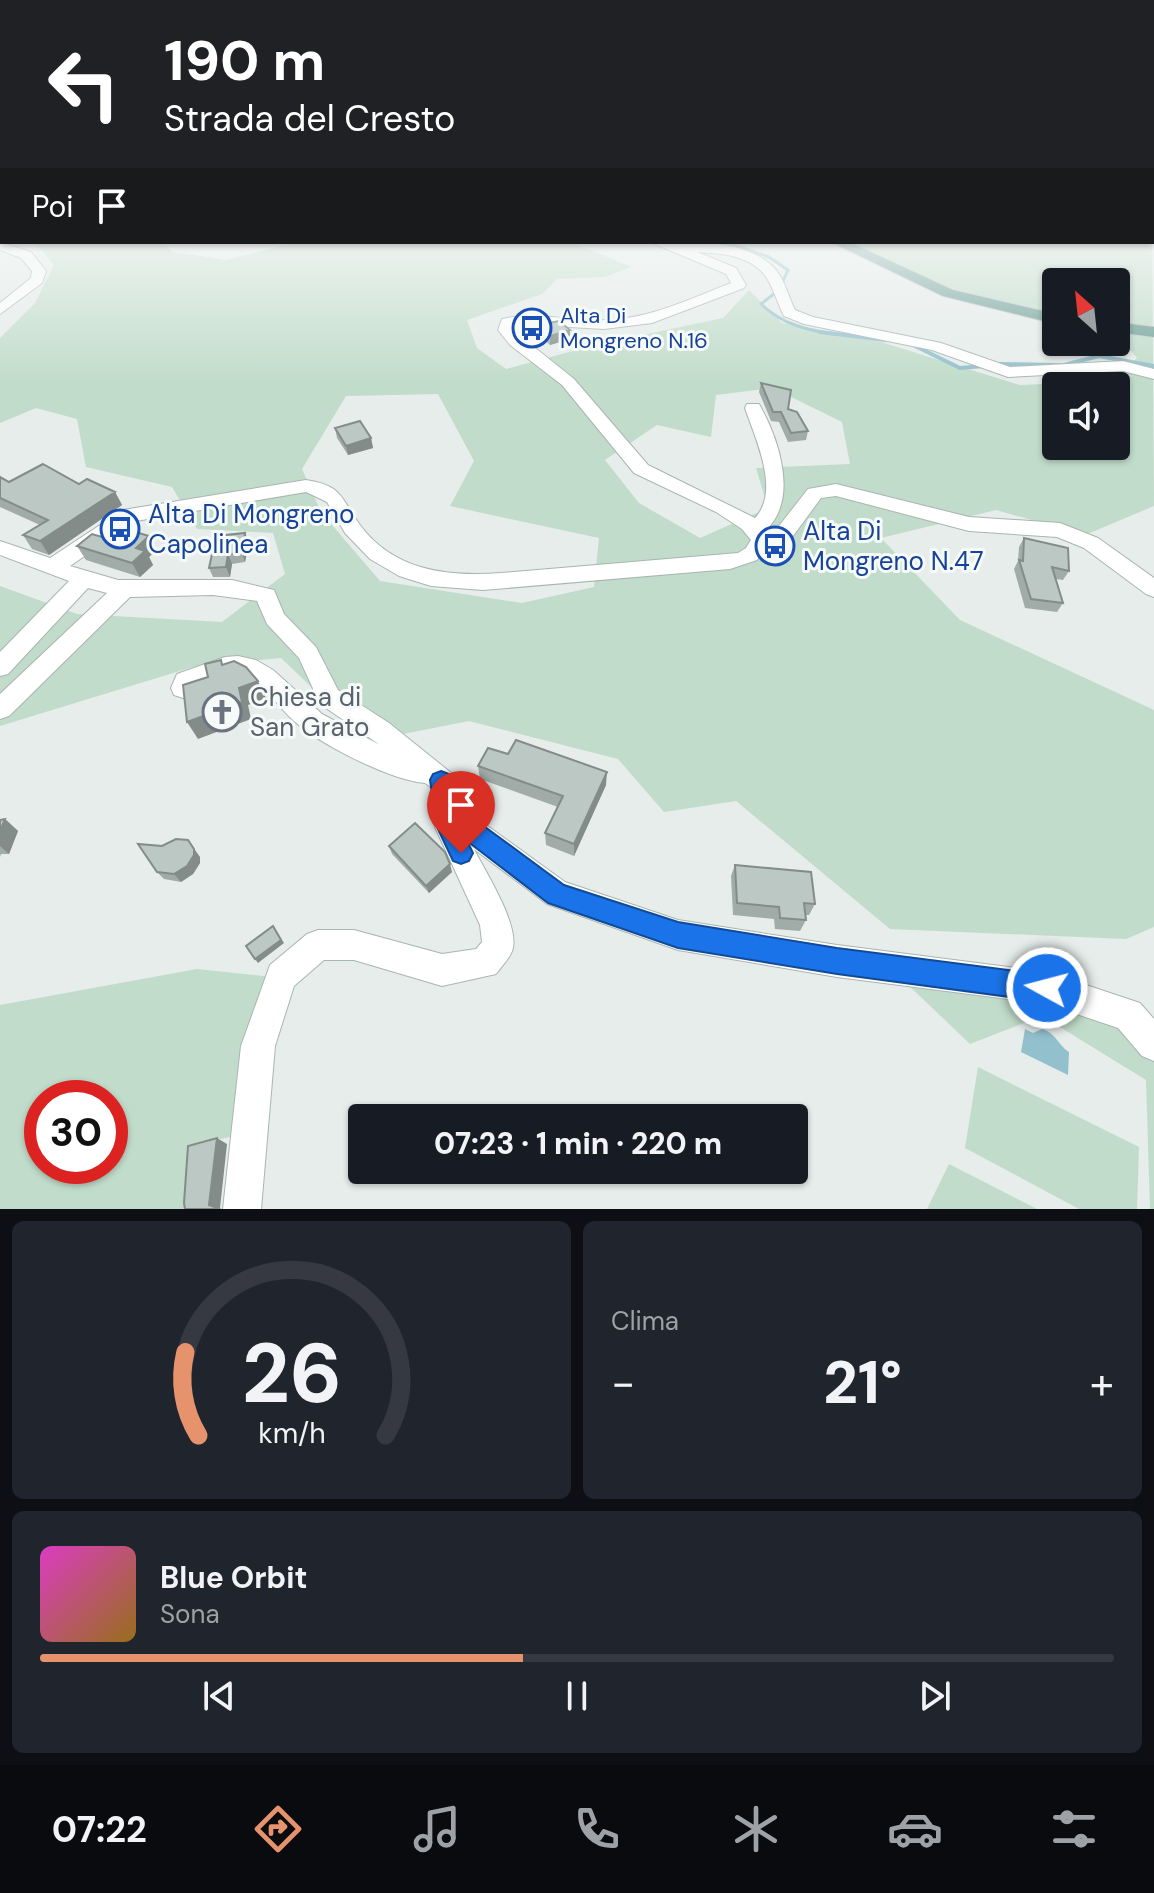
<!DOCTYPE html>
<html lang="it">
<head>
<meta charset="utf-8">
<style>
  body { margin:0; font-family:"DM Sans",sans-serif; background:#20242c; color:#f1f3f6; height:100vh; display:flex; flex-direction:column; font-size:30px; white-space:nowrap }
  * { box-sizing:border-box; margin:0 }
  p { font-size:26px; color:#9ea1a6 }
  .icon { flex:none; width:44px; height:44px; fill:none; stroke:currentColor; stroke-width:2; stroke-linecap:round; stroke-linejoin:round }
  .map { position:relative; height:1209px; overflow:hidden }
  .panel { display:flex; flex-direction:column; gap:12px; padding:12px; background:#0d0f14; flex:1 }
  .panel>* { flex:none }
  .banner { position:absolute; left:0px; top:0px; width:1154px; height:244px; box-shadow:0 2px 6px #0004; background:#202124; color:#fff; overflow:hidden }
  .needle { width:52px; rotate:333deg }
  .controls { position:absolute; left:1042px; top:268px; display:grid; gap:16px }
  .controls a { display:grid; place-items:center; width:88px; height:88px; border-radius:8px; background:#171b24; box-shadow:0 2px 6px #0004; font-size:40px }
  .speed { position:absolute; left:24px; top:1080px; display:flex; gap:16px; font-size:40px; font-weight:700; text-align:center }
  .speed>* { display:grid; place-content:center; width:104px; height:104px; border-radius:50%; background:#171b24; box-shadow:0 2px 6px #0004; line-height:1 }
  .speed .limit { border:12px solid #d22; background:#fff; color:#111 }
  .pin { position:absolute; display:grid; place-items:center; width:68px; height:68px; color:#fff; margin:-82px -34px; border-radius:50% 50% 50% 0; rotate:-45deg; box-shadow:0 0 8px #0007 }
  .pin .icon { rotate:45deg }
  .me { position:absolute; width:88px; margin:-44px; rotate:277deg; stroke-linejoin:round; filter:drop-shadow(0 0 6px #0008) }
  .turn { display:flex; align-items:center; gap:28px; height:168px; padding:0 32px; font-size:36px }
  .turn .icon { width:104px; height:104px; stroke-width:2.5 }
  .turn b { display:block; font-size:56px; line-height:68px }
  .then { display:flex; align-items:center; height:76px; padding:0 32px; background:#0003; gap:16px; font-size:30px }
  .big { font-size:60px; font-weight:800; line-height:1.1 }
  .panel .card { flex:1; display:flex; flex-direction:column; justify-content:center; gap:12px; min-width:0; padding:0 28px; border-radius:12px; background:#20242c }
  .panel .dial { align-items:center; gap:0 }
  .dial svg { height:208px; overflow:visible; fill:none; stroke:#363941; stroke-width:7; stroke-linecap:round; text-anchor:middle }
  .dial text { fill:#f1f3f6; stroke:none }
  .song { display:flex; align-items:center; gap:24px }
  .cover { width:96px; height:96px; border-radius:12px; background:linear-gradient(135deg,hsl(310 70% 55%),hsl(40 70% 35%)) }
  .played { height:8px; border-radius:4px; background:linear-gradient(90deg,#e6926c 45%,#363941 45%) }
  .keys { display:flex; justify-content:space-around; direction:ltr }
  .heat { display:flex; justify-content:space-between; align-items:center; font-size:44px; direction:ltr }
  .panel .tiles { flex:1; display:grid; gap:12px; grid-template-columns:1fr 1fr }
  .card:last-child { grid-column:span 2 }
  .trip { position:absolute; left:348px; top:1104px; width:460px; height:80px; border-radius:8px; background:#171b24; box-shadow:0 2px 6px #0004; font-weight:800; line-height:80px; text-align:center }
  .tabs { display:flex; height:128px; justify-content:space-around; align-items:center; background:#090b0e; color:#9ea1a6 }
  .tabs .icon { width:56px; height:56px }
  .tabs .current { color:#e6926c }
  .tabs b { font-size:36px; color:#f1f3f6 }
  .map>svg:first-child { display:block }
  .green { fill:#c1dcca; fill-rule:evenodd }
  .water { fill:#93c0cd }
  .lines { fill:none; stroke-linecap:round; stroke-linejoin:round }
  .stream-far1 { stroke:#93c0cd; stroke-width:3 }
  .stream { stroke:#93c0cd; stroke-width:4 }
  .minor-casing { stroke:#a9b5b2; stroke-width:2 }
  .major-casing { stroke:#c2c9c8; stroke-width:2 }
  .minor { fill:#fff; fill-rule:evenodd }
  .major { fill:#6f9f96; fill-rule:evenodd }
  .wall { fill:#a1aca9 }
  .shaded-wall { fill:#838c89 }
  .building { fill:#bbc8c4; stroke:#838c89; stroke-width:2 }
  .route { fill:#1a73e8; stroke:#114b97; stroke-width:2 }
  .labels { text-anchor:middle; stroke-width:6; stroke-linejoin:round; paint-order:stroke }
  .far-transit-label { font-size:22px; fill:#164399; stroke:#f6faf8; text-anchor:start }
  .transit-label { font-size:26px; fill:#164399; stroke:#f6faf8; text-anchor:start }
  .worship-label { font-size:26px; fill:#5b616d; stroke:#f6faf8; text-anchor:start }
</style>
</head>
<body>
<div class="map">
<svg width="1154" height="1209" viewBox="0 0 1154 1209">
  <rect width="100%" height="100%" fill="#e6edeb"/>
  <path class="green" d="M1152,214L1154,506L1085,535L996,510L881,538L960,620L1154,710V927L1126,939L890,929L736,801L664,812L618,759L469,721L368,741L281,658L196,666L0,726V586L77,614L222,622L285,574L273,533L197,529L172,487L86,467L77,419L36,408L0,423V338L35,303L54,265L38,246L21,242H162L173,252L226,260L298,242H572L631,267L605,277L557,279L542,294L467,320L477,348L506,369L595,345L723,318L749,290L782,323L881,342L1020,385L1115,381L1137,358L1116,334V282H1056V318L959,291L843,242H1152ZM1056,386H1116V446H1056ZM773,388L842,422L850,464L756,468L768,508L700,538L639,503L605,460L657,425L711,437L716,395ZM438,394L474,461L450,506L599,538L594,587L522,603L380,581L321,512L302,469L346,396Z
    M197,969L274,977L242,1134L192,1146L186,1209H0V1005ZM42,1098H110V1166H42Z
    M904,981L1049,998L1127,1026L1154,1056V1209H1150L1146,1080L1042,1016L970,1044Z
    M978,1067L1139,1147L1137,1209H1079L965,1148Z
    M949,1164L1037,1209H927Z"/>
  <path class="water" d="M1025,1029L1033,1033L1042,1029C1056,1033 1058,1045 1069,1052L1068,1075L1021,1052Z"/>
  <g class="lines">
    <path class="stream-far1" d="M726,242L769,257L788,270L779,290L761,304C782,324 806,330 834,334"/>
    <path class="stream" d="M820,332L886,340
      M915,346L960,368L984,366
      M997,364L1064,365L1099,356L1154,366"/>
    <g class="minor-casing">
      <path id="minor" d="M0,242L31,252L46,271L42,283L0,314V303L31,278L32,271L21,258L0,250Z
        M650,242C688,242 748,238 776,270C785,281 789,298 795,310L813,317L941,343L1010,367L1123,361L1154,369V379L1123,371L1008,377L932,350L804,324L784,316C777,303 773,285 764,274C748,255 720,253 697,252L736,268L746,285L744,288L652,323L604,329L519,324L514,325L513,330L574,379L648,465L755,518C781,491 755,438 745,408L747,404H759C779,439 799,499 766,530L779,526L808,489L836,484L969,517L1060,523L1098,538L1154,578V597L1146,594L1084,548L1057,537L969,531L836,496L821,498L793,536L770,543L757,560L730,569L483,590L431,586L399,576L370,559L345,533L327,502L306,492L136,521L70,566L118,580H232L274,590L284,614L316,647L338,690L389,723L450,772L482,822L565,882L678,920L837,945L1047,972L1140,1003L1154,1019V1061L1142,1056L1118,1028L1047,1004L837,977L678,950L547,904L474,849C486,873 518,922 513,948C511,957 502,966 496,974L442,986L354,960H324L294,986L275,1046L261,1209H223L241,1046L270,965L307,934L318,930H354L442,954L476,949L482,942L480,925L435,827L430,793L432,788L425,783C390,780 319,744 293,720C277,706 263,681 242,675C226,671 210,681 195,687L192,695L183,698L174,695L171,688L177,674L225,657L238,656L256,660L273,670L322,714L380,745L320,704L299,658L267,624L257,601L213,595L130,597L9,716L0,719V694L107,593L88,588L8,674L0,676V652L69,581L0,555V541L50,558L123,510L306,480C344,486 340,498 360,525C394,571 448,577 501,573L738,553L746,548L751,540L742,529L716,512L634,473L562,385L510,345L498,330L502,319C536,311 572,322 607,320C651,318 690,299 731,283L726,274Z"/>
    </g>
    <g class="major-casing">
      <path id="major" d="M831,242H849L953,290L1056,314V324L943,296Z
        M1116,322L1154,327V337L1116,332Z"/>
    </g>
    <use href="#minor" class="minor"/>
    <use href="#major" class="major"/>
  </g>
  <path class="wall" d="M537,325L570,339L550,345L537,333Z
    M761,383L808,431L806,440L788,442L779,422L771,421L759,392Z
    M335,428L371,438L373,448L348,455L337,438Z
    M0,477L9,482L79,484L115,492L122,505L49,555L32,549L23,535L40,525L0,507Z
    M245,533L249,542L245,562L232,564L230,577H213L209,568Z
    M1024,538L1069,571L1063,580L1056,579L1063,603L1057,612L1025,608L1014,569L1018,561L1019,547Z
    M77,546L156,550L149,557L153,565L140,577L86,560Z
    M508,754L606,785L574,856L546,845L545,833L558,807L480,779L478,766Z
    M5,819L18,831L9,854H1L0,857V820Z
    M389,846L452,872L429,893L392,854Z
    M200,857V863L193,874L181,882L164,879L157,872Z
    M735,865L815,904L809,915H805L806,920L800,931L775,929L774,919L733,915L731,876Z"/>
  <path class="shaded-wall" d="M570,330V339L550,345V336Z
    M371,438L373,448L348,455L346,446Z
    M115,492L122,505L49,555L40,541Z
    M245,533L249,542L245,562L242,553Z
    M149,536L156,550L149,557L153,565L140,577L132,563L136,548Z
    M228,554L232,564L230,577L226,567Z
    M258,681L266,698L248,705L251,719L198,739L187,722L239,688Z
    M607,772L606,785L574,856V844Z
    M5,819L18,831L9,854L0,846V831Z
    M188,840L200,857V863L193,874L181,882L174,874Z
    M450,864L452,872L429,893L426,886Z
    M273,926L284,943L258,963L255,959Z
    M217,1138L227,1144L220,1208L222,1209L209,1205Z"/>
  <path class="building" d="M559,321L570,330L550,336L537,325Z
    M761,383L791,390L788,409L797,412L808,431L791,433L781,412H773Z
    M360,421L371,438L346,446L335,428Z
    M43,464L79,484L87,479L115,492L40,541L23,535L48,520L0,498V477L9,482Z
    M115,526L149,536L136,548L145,551L132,563L77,546L92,534L102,537Z
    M245,533L242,553L228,554L226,567L209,568L216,536Z
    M1024,538L1068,548L1069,571L1052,567L1063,603L1031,599L1019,560L1023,561Z
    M221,660L222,665L234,661L246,667L258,681L239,688L242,702L187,722L183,685L208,677L205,664Z
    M516,740L607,772L574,844L545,833L563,796L478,766L488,748L508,754Z
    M5,819L0,831V820Z
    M415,823L445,852L450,864L426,886L389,846Z
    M176,839L188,840L194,849V855L187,866L174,874L157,872L138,844L162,846Z
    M735,865L811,872L815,904L804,903L806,920L780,918L779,907L737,903Z
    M273,926L281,940L255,959L246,946Z
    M217,1138L209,1205L220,1209H185L184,1203L188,1146Z"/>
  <linearGradient id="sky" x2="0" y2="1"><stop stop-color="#86b9dd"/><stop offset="0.56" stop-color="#f4f7f6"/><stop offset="1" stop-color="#f4f7f6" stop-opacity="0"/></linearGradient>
  <rect width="1154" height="383" fill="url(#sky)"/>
  <path class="route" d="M441,771L449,774L481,824L564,885L678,922L837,948L1047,975L1056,979L1060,988L1056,998L1047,1002L837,974L678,948L548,903L467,841L473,853L469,861L461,864L453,861L437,827L430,780L433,774Z"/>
  <defs>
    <g id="bus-ring" transform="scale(2)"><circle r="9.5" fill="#f6faf8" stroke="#1a4fb4" stroke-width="1.5"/><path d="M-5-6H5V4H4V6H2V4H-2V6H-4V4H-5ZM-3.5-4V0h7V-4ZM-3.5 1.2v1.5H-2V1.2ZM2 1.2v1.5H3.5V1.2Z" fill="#1a4fb4"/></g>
    <g id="church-ring" transform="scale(2)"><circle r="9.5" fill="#f6faf8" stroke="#6b7280" stroke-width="1.5"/><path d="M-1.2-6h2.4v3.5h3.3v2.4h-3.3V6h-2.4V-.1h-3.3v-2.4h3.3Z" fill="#6b7280"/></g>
  </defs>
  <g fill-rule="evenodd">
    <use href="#bus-ring" x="532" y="328"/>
    <use href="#bus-ring" x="120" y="529"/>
    <use href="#bus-ring" x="775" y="546"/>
    <use href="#church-ring" x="222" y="712"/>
  </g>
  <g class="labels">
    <g class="far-transit-label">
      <text x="560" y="323">Alta Di<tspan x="560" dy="25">Mongreno N.16</tspan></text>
    </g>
    <g class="transit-label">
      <text x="148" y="523">Alta Di Mongreno<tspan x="148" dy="30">Capolinea</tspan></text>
      <text x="803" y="540">Alta Di<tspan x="803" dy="30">Mongreno N.47</tspan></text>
    </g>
    <g class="worship-label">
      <text x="250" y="706">Chiesa di<tspan x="250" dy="30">San Grato</tspan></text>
    </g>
  </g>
</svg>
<div class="controls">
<a><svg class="needle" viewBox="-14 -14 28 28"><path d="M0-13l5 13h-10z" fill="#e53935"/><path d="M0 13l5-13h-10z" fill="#9ea1a6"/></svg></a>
<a><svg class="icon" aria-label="sound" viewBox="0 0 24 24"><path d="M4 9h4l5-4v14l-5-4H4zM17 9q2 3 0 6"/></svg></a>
</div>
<div class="speed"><div class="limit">30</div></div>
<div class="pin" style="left:461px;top:853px;background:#d93025"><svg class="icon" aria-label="arrive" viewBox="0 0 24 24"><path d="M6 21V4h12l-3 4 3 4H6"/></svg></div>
<svg class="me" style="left:1047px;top:988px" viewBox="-20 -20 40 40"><circle r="17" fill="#1a73e8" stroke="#fff" stroke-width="3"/><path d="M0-11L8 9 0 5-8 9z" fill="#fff"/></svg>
<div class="trip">07:23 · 1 min · 220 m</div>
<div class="banner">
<div class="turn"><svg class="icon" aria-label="left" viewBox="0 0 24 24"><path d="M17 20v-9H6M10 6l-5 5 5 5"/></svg><div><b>190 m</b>Strada del Cresto</div></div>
<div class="then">Poi<svg class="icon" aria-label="arrive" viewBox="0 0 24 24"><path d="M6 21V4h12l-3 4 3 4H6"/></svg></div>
</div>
</div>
<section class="panel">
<div class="tiles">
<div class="card dial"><svg viewBox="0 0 100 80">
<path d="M14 69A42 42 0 1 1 86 69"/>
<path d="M14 69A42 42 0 0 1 9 37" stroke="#e6926c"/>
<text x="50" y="56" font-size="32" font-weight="700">26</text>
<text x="50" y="72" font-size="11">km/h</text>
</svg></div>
<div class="card"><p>Clima</p>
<div class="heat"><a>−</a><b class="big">21°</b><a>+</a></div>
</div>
<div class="card">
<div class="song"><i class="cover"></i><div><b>Blue Orbit</b><p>Sona</p></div></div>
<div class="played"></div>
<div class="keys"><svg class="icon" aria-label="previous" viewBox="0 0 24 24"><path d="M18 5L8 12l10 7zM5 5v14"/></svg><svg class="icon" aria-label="pause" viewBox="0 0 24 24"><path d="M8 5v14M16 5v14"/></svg><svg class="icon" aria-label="next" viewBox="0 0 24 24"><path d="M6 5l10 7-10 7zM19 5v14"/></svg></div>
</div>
</div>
</section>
<nav class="tabs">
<b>07:22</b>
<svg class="icon current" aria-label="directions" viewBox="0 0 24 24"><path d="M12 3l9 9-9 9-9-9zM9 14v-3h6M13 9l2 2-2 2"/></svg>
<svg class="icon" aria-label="music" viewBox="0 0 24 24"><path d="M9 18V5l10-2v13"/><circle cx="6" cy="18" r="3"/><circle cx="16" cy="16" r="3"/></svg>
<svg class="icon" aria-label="phone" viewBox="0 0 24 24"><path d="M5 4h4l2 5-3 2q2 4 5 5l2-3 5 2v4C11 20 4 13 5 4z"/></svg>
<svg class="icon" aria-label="climate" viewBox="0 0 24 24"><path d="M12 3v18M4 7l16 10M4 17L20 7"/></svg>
<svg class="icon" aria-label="car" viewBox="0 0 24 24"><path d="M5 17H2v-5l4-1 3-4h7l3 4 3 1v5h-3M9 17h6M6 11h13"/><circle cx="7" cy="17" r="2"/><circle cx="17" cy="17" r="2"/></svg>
<svg class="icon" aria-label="filters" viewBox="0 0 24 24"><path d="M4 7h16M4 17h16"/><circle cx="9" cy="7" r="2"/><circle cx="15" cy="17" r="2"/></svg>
</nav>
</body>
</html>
